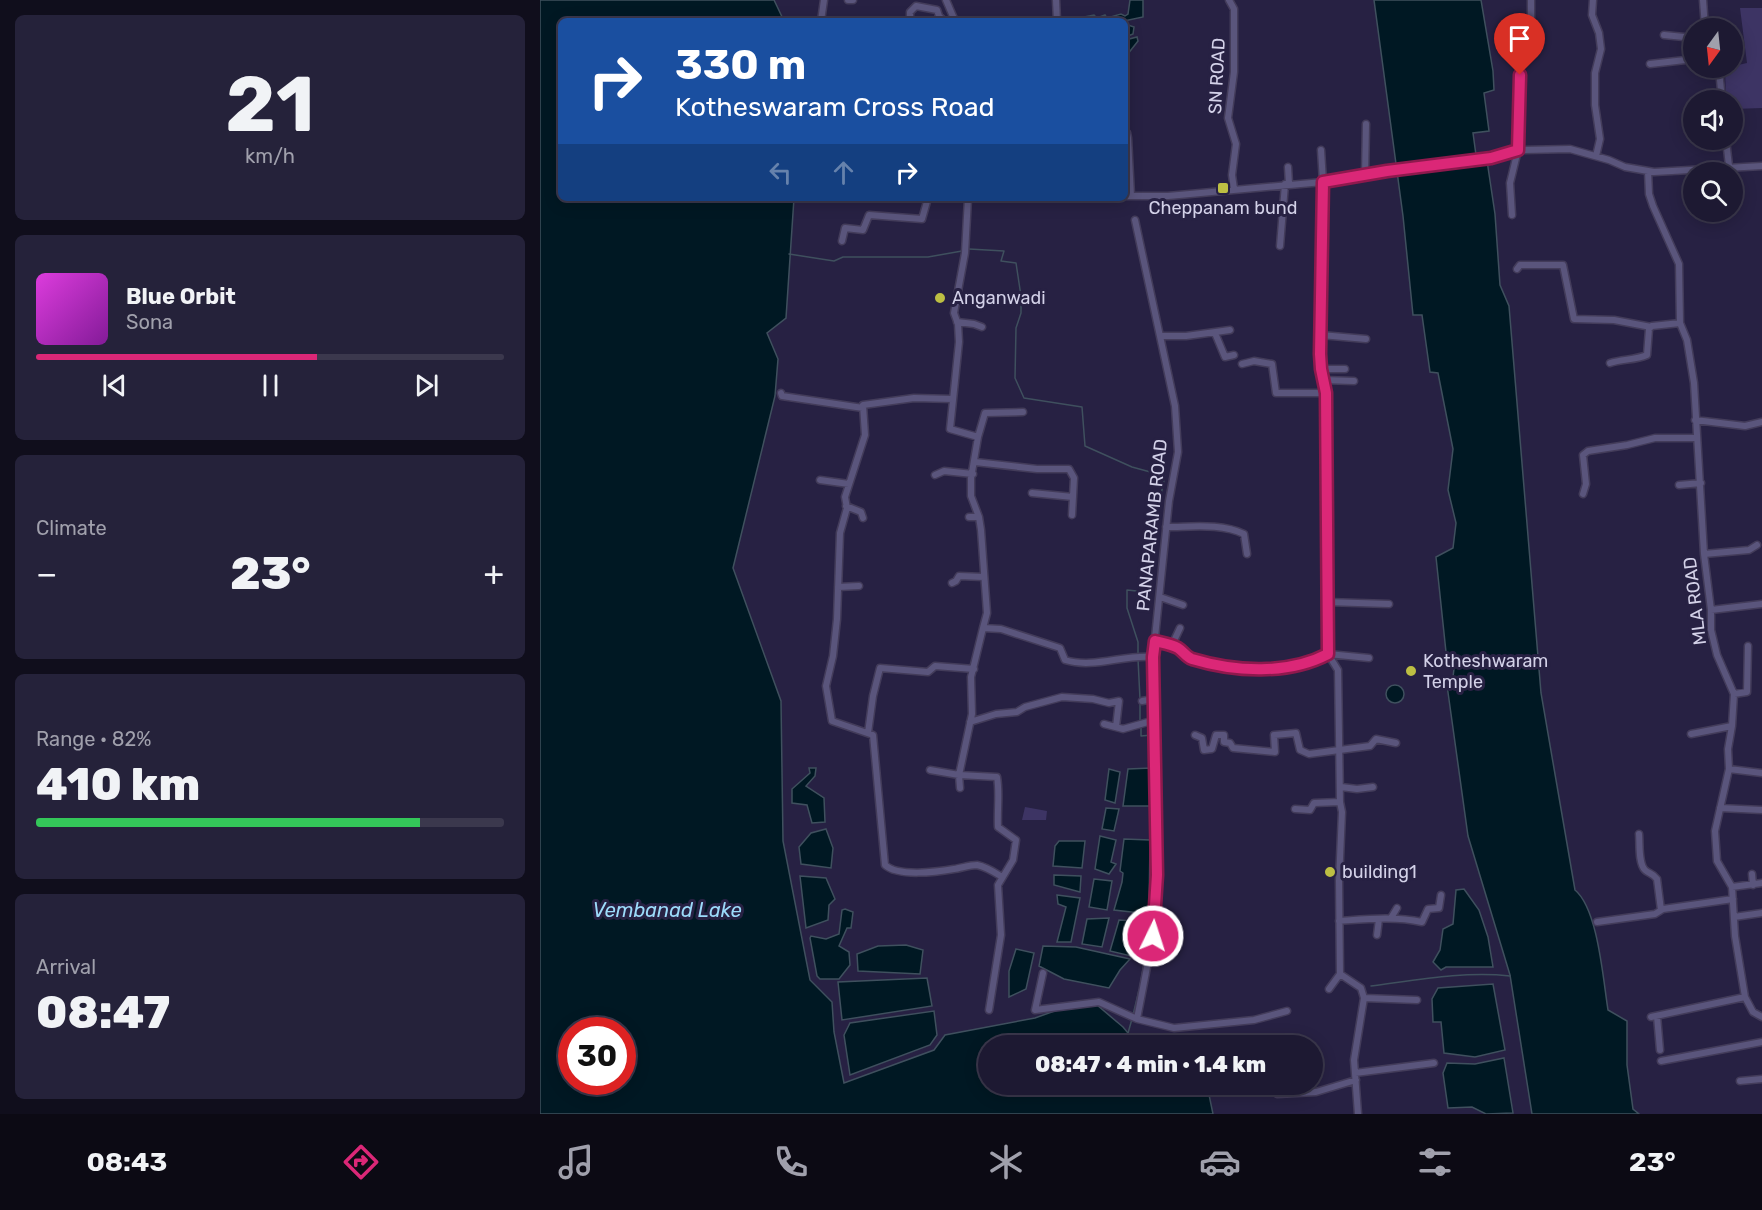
<!DOCTYPE html>
<html lang="en">
<head>
<meta charset="utf-8">
<style>
  body { margin:0; font-family:Rubik,sans-serif; background:#25223a; color:#f1f3f6; height:100vh; display:flex; flex-direction:column; font-size:22px; white-space:nowrap }
  * { box-sizing:border-box; margin:0 }
  p { font-size:20px; color:#a0a0ac }
  .icon { flex:none; width:33px; height:33px; fill:none; stroke:currentColor; stroke-width:2; stroke-linecap:round; stroke-linejoin:round }
  .map { position:relative; flex:1; overflow:hidden }
  .drawer { display:flex; flex-direction:column; gap:15px; padding:15px; background:#100e1c; width:540px }
  .drawer>* { flex:none }
  .top-card { position:absolute; left:18px; top:18px; width:570px; height:183px; border-radius:9px; box-shadow:0 3px 15px #0003,0 0 0 2px #3b384d; background:#1a4fa0; color:#fff; overflow:hidden }
  .needle { width:39px; rotate:195deg }
  .fabs { position:absolute; left:1143px; top:18px; display:grid; gap:12px }
  .fabs a { display:grid; place-items:center; width:60px; height:60px; border-radius:50%; background:#1d1932; box-shadow:0 3px 15px #0003,0 0 0 2px #3b384d; font-size:30px }
  .speed { position:absolute; left:18px; top:1017px; display:flex; gap:12px; font-size:30px; font-weight:700; text-align:center }
  .speed>* { display:grid; place-content:center; width:78px; height:78px; border-radius:50%; background:#1d1932; box-shadow:0 3px 15px #0003,0 0 0 2px #3b384d; line-height:1 }
  .speed .limit { border:9px solid #d22; background:#fff; color:#111 }
  .pin { position:absolute; display:grid; place-items:center; width:51px; height:51px; color:#fff; margin:-62px -26px; border-radius:50% 50% 50% 0; rotate:-45deg; box-shadow:0 0 6px #0007 }
  .pin .icon { rotate:45deg }
  .me { position:absolute; width:66px; margin:-33px; rotate:4deg; stroke-linejoin:round; filter:drop-shadow(0 0 4px #0008) }
  .turn { display:flex; align-items:center; gap:21px; height:126px; padding:0 18px; font-size:27px }
  .turn .icon { width:78px; height:78px; stroke-width:2.5 }
  .turn b { display:block; font-size:42px; line-height:51px }
  .lanes { display:flex; align-items:center; height:57px; padding:0 18px; background:#0003; justify-content:center; gap:30px; direction:ltr }
  .lanes .off { opacity:.35 }
  .big { font-size:45px; font-weight:800; line-height:1.1 }
  .drawer .tile { flex:1; display:flex; flex-direction:column; justify-content:center; gap:9px; min-width:0; padding:0 21px; border-radius:9px; background:#25223a }
  .drawer .dial { align-items:center; gap:0 }
  .dial b { font-size:78px; line-height:1 }
  .song { display:flex; align-items:center; gap:18px }
  .cover { width:72px; height:72px; border-radius:9px; background:linear-gradient(135deg,hsl(300 70% 55%),hsl(290 70% 35%)) }
  .played { height:6px; border-radius:3px; background:linear-gradient(90deg,#db2777 60%,#3b384d 60%) }
  .keys { display:flex; justify-content:space-around; direction:ltr }
  .heat { display:flex; justify-content:space-between; align-items:center; font-size:33px; direction:ltr }
  .charge { height:9px; border-radius:4px; background:linear-gradient(90deg,#34c759 82%,#3b384d 0) }
  .trip { position:absolute; left:438px; top:1035px; width:345px; height:60px; border-radius:30px; background:#1d1932; box-shadow:0 3px 15px #0003,0 0 0 2px #3b384d; font-weight:800; line-height:60px; text-align:center }
  .menu { display:flex; height:96px; justify-content:space-around; align-items:center; background:#0c0a14; color:#a0a0ac }
  .menu .icon { width:42px; height:42px }
  .menu .on { color:#db2777 }
  .menu b { font-size:27px; color:#f1f3f6 }
  main { display:flex; flex:1; min-height:0 }
  .map>svg:first-child { display:block }
  .green { fill:#3d3464 }
  .water { fill:#001823; stroke:#3f505e; stroke-width:1.5; fill-rule:evenodd }
  .lines { fill:none; stroke-linecap:round; stroke-linejoin:round }
  .stream { stroke:#3f505e; stroke-width:1.5 }
  .minor-casing { stroke:#433c5a; stroke-width:9 }
  .minor { stroke:#5a557c; stroke-width:6 }
  .route-casing { stroke:#8e194d; stroke-width:15 }
  .route { stroke:#db2777; stroke-width:10 }
  .poi-dot { fill:#bdbf43; stroke:#272143; stroke-width:2 }
  .labels { text-anchor:middle; stroke-width:6; stroke-linejoin:round; paint-order:stroke }
  .street-label { font-size:18px; fill:#d3d1e8; stroke:#272143 }
  .poi-label { font-size:18px; fill:#d3d1e8; stroke:#272143; text-anchor:start }
  .water-label { font-size:20px; font-style:italic; fill:#9cdbfa; stroke:#272143 }
</style>
</head>
<body>
<main>
<section class="drawer">
<div class="tile dial"><b>21</b><p>km/h</p></div>
<div class="tile">
<div class="song"><i class="cover"></i><div><b>Blue Orbit</b><p>Sona</p></div></div>
<div class="played"></div>
<div class="keys"><svg class="icon" aria-label="previous" viewBox="0 0 24 24"><path d="M18 5L8 12l10 7zM5 5v14"/></svg><svg class="icon" aria-label="pause" viewBox="0 0 24 24"><path d="M8 5v14M16 5v14"/></svg><svg class="icon" aria-label="next" viewBox="0 0 24 24"><path d="M6 5l10 7-10 7zM19 5v14"/></svg></div>
</div>
<div class="tile"><p>Climate</p>
<div class="heat"><a>−</a><b class="big">23°</b><a>+</a></div>
</div>
<div class="tile"><p>Range · 82%</p><b class="big">410 km</b><div class="charge"></div></div>
<div class="tile"><p>Arrival</p><b class="big">08:47</b></div>
</section>
<div class="map">
<svg width="1222" height="1114" viewBox="0 0 1222 1114">
  <rect width="100%" height="100%" fill="#272143"/>
  <path class="green" d="M1200,8H1222V108L1193,109L1192,100H1186L1185,68L1207,63Z
    M485,807L507,811L506,820H482Z"/>
  <path class="water" d="M0,0H234L244,21H21V198H254L246,318L227,333L238,359L235,396L193,568L241,701L243,841L270,980L292,1002L294,1032L304,1083L394,1050L405,1035L495,1018L523,1008L557,1005L583,1027L598,1045L448,1046V1084L667,1085L673,1114H0ZM32,1030H82V1082H32Z
    M590,0H603V17L584,21H528V17H544L554,15L557,18L565,15L567,18L581,14L585,16L588,14Z
    M834,0H941L953,71L954,90L944,93L949,131L933,133L936,155L946,154L955,214L960,285L969,306L1001,693L1035,890C1058,909 1063,979 1068,1010L1087,1021V1065L1093,1109L1099,1114H992L970,975L928,836L906,678L913,677L915,660L906,652L896,557L913,548L916,523L908,490L913,449L898,373L890,372L882,315H873L863,216Z
    M585,24L594,27L593,34L588,36L589,39L597,37L598,41L587,55L585,53Z
    M846 694a9 9 0 1 1 18 0a9 9 0 1 1-18 0Z
    M269,768H276L275,776L266,786L284,798L285,822L272,823L267,805L252,803V789L270,773Z
    M611,768L612,806H583L588,769Z
    M569,769L580,772L575,803L565,800Z
    M566,808L579,809L574,831L562,829Z
    M286,829L293,848L291,868L261,864L259,847L271,833Z
    M560,836L576,840L571,862L576,864L569,874L555,869Z
    M584,839L610,840L609,914L574,910L582,882L583,873L580,871Z
    M519,841H545L542,868L513,866L515,846Z
    M514,875L541,876L540,892L514,885Z
    M260,876L286,878L295,899L289,905L288,920L266,928Z
    M554,879L572,881L567,910L549,907Z
    M924,889L939,910L948,937L953,967H906L901,970L893,962L900,950L903,929L913,924L916,890Z
    M517,895L540,898L531,942H517L526,907L518,904Z
    M305,909L313,912L311,928H307L299,946L309,952L310,965L299,979H280L277,976L270,938L271,936L286,939L299,934L302,910Z
    M569,918L562,947L542,944L547,919Z
    M579,920L606,922L591,956L570,951Z
    M366,945L383,950L380,974L318,971L317,954L338,946Z
    M503,946L536,947L590,959L580,970L569,988L524,979L499,966Z
    M476,949L494,953L486,989L469,997V971Z
    M387,978L392,1006L302,1020L298,982Z
    M953,984L965,1050L935,1057L904,1053L901,1022H893L892,999L898,988Z
    M394,1011L397,1035L390,1045L310,1075L304,1035L310,1023Z
    M964,1058L973,1113L946,1114L932,1107L908,1108L903,1073L907,1063L935,1064Z"/>
  <g class="lines">
    <path class="stream" d="M519,0L520,21
      M429,249L464,251L461,261L476,263L481,296V313L476,328L475,378L484,398L542,407L545,446L592,467L625,476C616,514 611,553 606,592L587,590V608L598,642V654
      M249,254L294,261L303,257H388L422,251
      M598,659L600,699
      M600,704V723
      M601,728V736L612,735
      M613,900L614,853
      M600,986L612,919
      M831,986C877,980 924,971 970,976
      M593,1015L599,990
      M588,1033L592,1019"/>
    <g class="minor-casing">
      <path id="minor" d="M308,0H313
        M406,0L415,21
        M516,0L517,21
        M689,0L694,9V72L688,118L696,144L692,175L694,189
        M1053,0L1052,15L1059,33L1061,49L1055,73V105L1060,139L1056,156
        M1163,0L1165,28
        M281,21L284,0
        M370,21V12L376,6L397,10L399,16L404,21
        M1124,35L1154,38
        M1110,64L1154,59
        M1171,68L1179,70L1182,100
        M585,133H587L588,138L591,196
        M1186,140L1189,166
        M781,150L783,182L780,354L781,369L786,393L788,654L798,670L800,802L802,812L799,881L800,974L821,988L824,998L814,1060L818,1114
        M748,167L749,184
        M1108,171L1109,194L1113,206L1139,264L1140,323L1147,340L1154,383L1164,554L1171,610V630L1177,655L1194,694L1192,726L1188,749L1189,769L1175,831L1177,861L1192,887L1195,936L1205,997L1213,1012L1222,1017
        M825,175L826,124
        M585,196H628L783,182L847,171L951,158L978,150L1030,149L1069,160L1085,167L1114,172L1222,166
        M428,198L425,253L414,313L418,324L419,342L410,429L438,437
        M972,215L970,183L978,150L980,55L981,52L991,47V0
        M302,241L305,228L323,230L329,215L382,219L388,198
        M740,246L745,184
        M977,269L980,265H1023L1034,319L1074,320L1111,327
        M417,322L434,324L442,327
        M675,333L685,357L694,355
        M781,335L826,339
        M620,336H646L690,330
        M1070,363C1083,359 1095,360 1107,355L1109,329L1112,326L1140,323
        M702,364L714,361L732,364L736,393H786
        M781,369H805
        M783,380L814,381
        M241,393L242,396L323,408
        M413,399L374,398L323,405L325,435L305,497L307,508L300,533L297,619L293,656L286,686L292,721L333,735L345,865C358,877 397,872 414,869C421,868 430,865 437,865C447,867 454,872 462,877
        M1155,420L1205,426L1222,422
        M435,462L497,469H529L534,478L532,515
        M395,475L404,471L433,474
        M280,480L309,484
        M1139,485L1161,483
        M492,493L533,497
        M1043,494L1046,484L1043,455L1048,451L1087,445L1115,438H1157
        M306,506L321,512L323,518
        M429,517H439
        M626,527C652,527 681,523 704,534L707,554
        M1164,554L1209,550L1217,545
        M412,583L416,581L419,576L444,577
        M298,587L319,586
        M620,597L643,605
        M787,602L849,604
        M1171,610L1222,604
        M443,628L447,613L441,530L439,517L431,496V478L438,437L445,413L483,412
        M615,641L638,648L649,658L691,667L729,669L771,663L788,654L829,658
        M632,645L640,628
        M1194,694L1207,692L1208,646
        M602,701L614,699
        M430,722L456,714L477,712L485,707L522,697L553,699L569,703L579,701L576,727
        M564,724L583,729L615,720
        M328,733L333,696L340,668L388,672L395,666L434,669
        M1151,734L1192,726
        M655,735L662,738L664,750L672,749L676,735H684V742L690,743L693,748L735,752L734,735L756,733L760,750L769,754L830,746L836,739L856,743
        M1189,769L1222,773
        M390,770L419,775L420,788
        M801,787L817,789L833,787
        M1180,808L1222,810
        M755,809L770,810L774,803L800,802
        M1099,834C1100,843 1098,863 1105,870C1109,874 1113,873 1117,879L1121,910
        M1212,874L1213,885
        M1192,887L1222,883
        M1194,917L1222,913
        M851,918L857,908
        M799,921C827,919 855,916 882,922L888,909L899,908L901,895
        M1057,922L1115,914L1123,909L1193,899
        M837,935L839,919
        M503,973L495,1010L559,1002L597,1019L613,936L616,903L617,875L613,657L629,501L638,452L635,406L595,220
        M789,989L800,974
        M824,998L877,1000
        M449,1010L461,935L458,885L473,860L476,840L458,827C457,810 460,793 457,777L419,775L432,714L431,677L443,628L461,629L520,648L525,660C554,669 584,654 613,657
        M1117,1016L1120,1050
        M1111,1017L1205,997
        M597,1019L634,1028L714,1020L747,1011
        M1121,1061L1222,1042
        M815,1073L894,1063
        M1200,1081L1222,1079
        M737,1094L776,1092L816,1080"/>
    </g>
    <use href="#minor" class="minor"/>
  </g>
  <g class="lines">
    <g class="route-casing">
      <path id="route" d="M613,936L617,875L613,657L615,641C623,643 631,644 638,648C643,651 646,657 652,659C695,672 748,675 788,654L786,393L781,369L780,354L783,182L847,171L951,158L978,150L980,75"/>
    </g>
    <use href="#route" class="route"/>
  </g>
  <g class="poi-dot">
    <rect x="677" y="182" width="12" height="12" rx="3"/>
    <circle cx="400" cy="298" r="6"/>
    <circle cx="871" cy="671" r="6"/>
    <circle cx="790" cy="872" r="6"/>
  </g>
  <g class="labels">
    <g class="street-label">
      <text transform="translate(677 76) rotate(-87)" y="6">SN ROAD</text>
      <text transform="translate(612 525) rotate(-84)" y="6">PANAPARAMB ROAD</text>
      <text transform="translate(1155 601) rotate(-97)" y="6">MLA ROAD</text>
    </g>
    <g class="poi-label">
      <text x="683" y="214" text-anchor="middle">Cheppanam bund</text>
      <text x="412" y="304">Anganwadi</text>
      <text x="883" y="667">Kotheshwaram<tspan x="883" dy="21">Temple</tspan></text>
      <text x="802" y="878">building1</text>
    </g>
    <g class="water-label">
      <text x="127" y="917">Vembanad Lake</text>
    </g>
  </g>
</svg>
<div class="fabs">
<a><svg class="needle" viewBox="-14 -14 28 28"><path d="M0-13l5 13h-10z" fill="#e53935"/><path d="M0 13l5-13h-10z" fill="#a0a0ac"/></svg></a>
<a><svg class="icon" aria-label="sound" viewBox="0 0 24 24"><path d="M4 9h4l5-4v14l-5-4H4zM17 9q2 3 0 6"/></svg></a>
<a><svg class="icon" aria-label="search" viewBox="0 0 24 24"><circle cx="10" cy="10" r="6"/><path d="M15 15l6 6"/></svg></a>
</div>
<div class="speed"><div class="limit">30</div></div>
<div class="pin" style="left:980px;top:75px;background:#d93025"><svg class="icon" aria-label="arrive" viewBox="0 0 24 24"><path d="M6 21V4h12l-3 4 3 4H6"/></svg></div>
<svg class="me" style="left:613px;top:936px" viewBox="-20 -20 40 40"><circle r="17" fill="#db2777" stroke="#fff" stroke-width="3"/><path d="M0-11L8 9 0 5-8 9z" fill="#fff"/></svg>
<div class="trip">08:47 · 4 min · 1.4 km</div>
<div class="top-card">
<div class="turn"><svg class="icon" aria-label="right" viewBox="0 0 24 24"><path d="M7 20v-9h11M14 6l5 5-5 5"/></svg><div><b>330 m</b>Kotheswaram Cross Road</div></div>
<div class="lanes"><svg class="icon off" aria-label="left" viewBox="0 0 24 24"><path d="M17 20v-9H6M10 6l-5 5 5 5"/></svg><svg class="icon off" aria-label="ahead" viewBox="0 0 24 24"><path d="M12 20V5M6 11l6-6 6 6"/></svg><svg class="icon" aria-label="right" viewBox="0 0 24 24"><path d="M7 20v-9h11M14 6l5 5-5 5"/></svg></div>
</div>
</div>
</main>
<nav class="menu">
<b>08:43</b>
<svg class="icon on" aria-label="directions" viewBox="0 0 24 24"><path d="M12 3l9 9-9 9-9-9zM9 14v-3h6M13 9l2 2-2 2"/></svg>
<svg class="icon" aria-label="music" viewBox="0 0 24 24"><path d="M9 18V5l10-2v13"/><circle cx="6" cy="18" r="3"/><circle cx="16" cy="16" r="3"/></svg>
<svg class="icon" aria-label="phone" viewBox="0 0 24 24"><path d="M5 4h4l2 5-3 2q2 4 5 5l2-3 5 2v4C11 20 4 13 5 4z"/></svg>
<svg class="icon" aria-label="climate" viewBox="0 0 24 24"><path d="M12 3v18M4 7l16 10M4 17L20 7"/></svg>
<svg class="icon" aria-label="car" viewBox="0 0 24 24"><path d="M5 17H2v-5l4-1 3-4h7l3 4 3 1v5h-3M9 17h6M6 11h13"/><circle cx="7" cy="17" r="2"/><circle cx="17" cy="17" r="2"/></svg>
<svg class="icon" aria-label="filters" viewBox="0 0 24 24"><path d="M4 7h16M4 17h16"/><circle cx="9" cy="7" r="2"/><circle cx="15" cy="17" r="2"/></svg>
<b>23°</b>
</nav>
</body>
</html>
